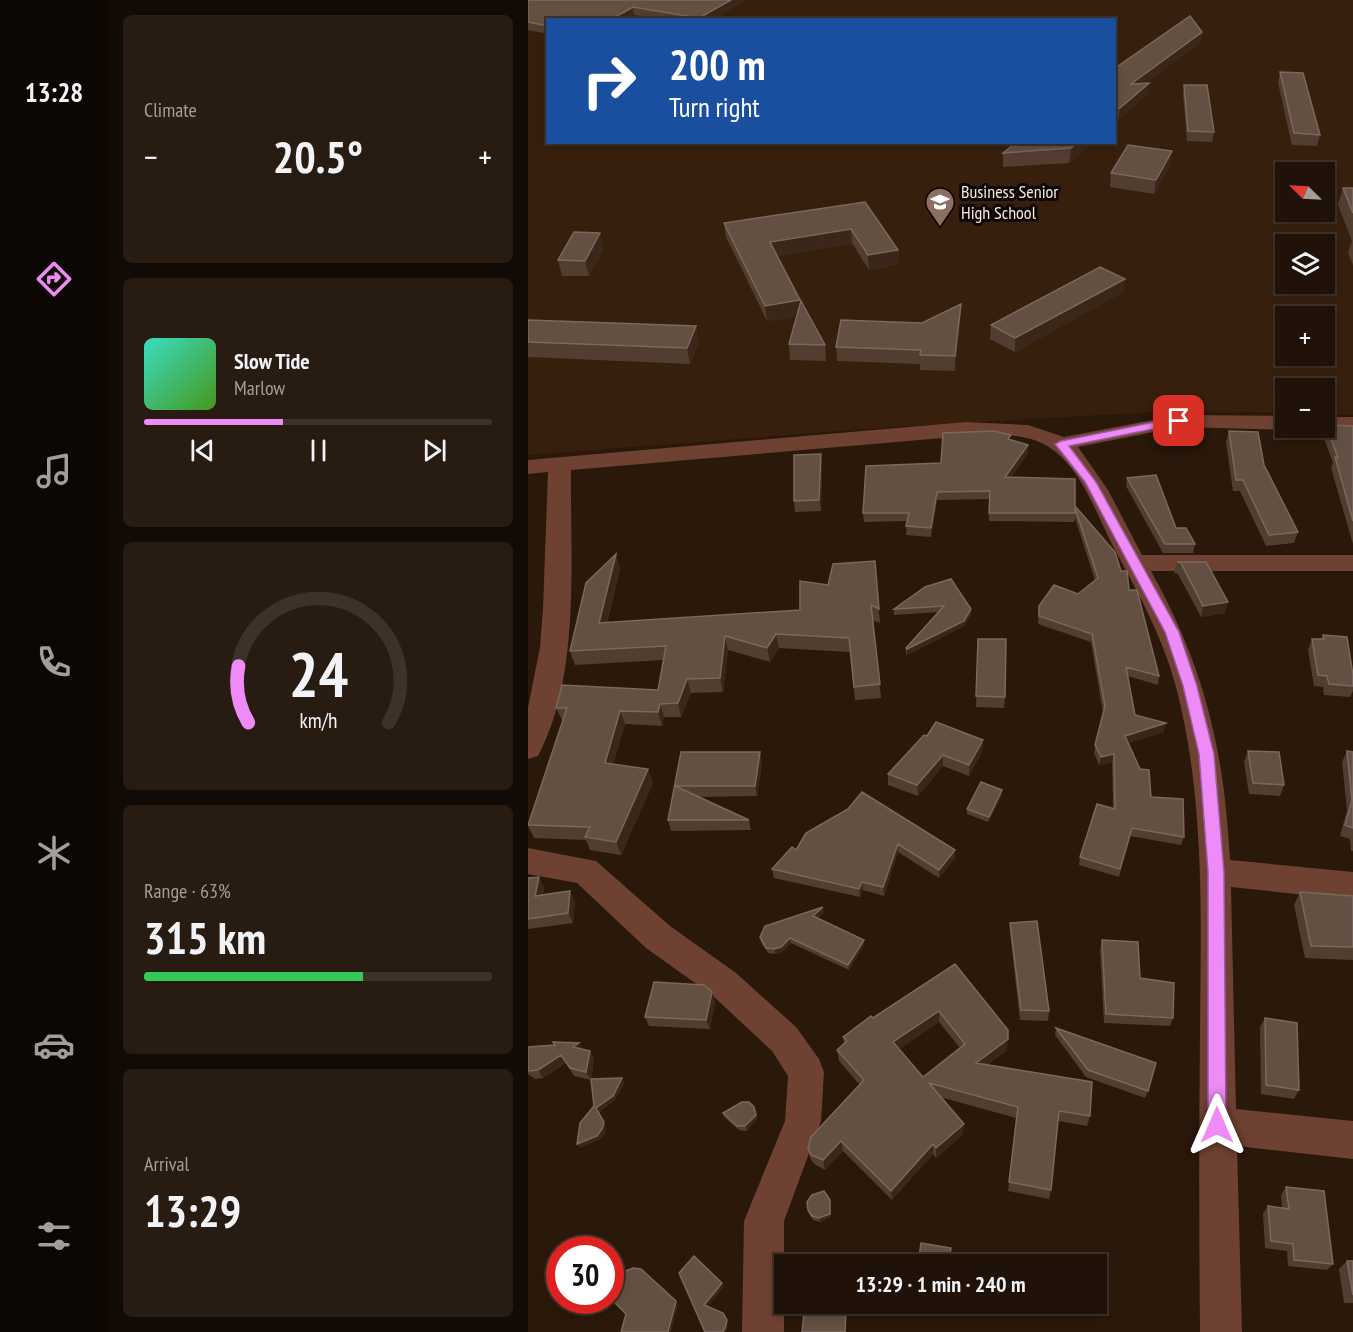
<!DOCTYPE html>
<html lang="en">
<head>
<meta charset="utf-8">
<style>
  body { margin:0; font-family:"PT Sans Narrow",sans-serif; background:#281b12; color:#f1f3f6; height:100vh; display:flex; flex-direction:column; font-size:22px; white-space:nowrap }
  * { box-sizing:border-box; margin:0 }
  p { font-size:20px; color:#a29e9c }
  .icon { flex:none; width:33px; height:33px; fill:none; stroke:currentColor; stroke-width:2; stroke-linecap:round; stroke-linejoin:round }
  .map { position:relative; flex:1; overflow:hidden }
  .side { display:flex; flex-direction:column; gap:15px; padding:15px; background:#120a04; width:420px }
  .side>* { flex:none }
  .banner { position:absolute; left:18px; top:18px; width:570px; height:126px; border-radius:0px; box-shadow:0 3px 9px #0003,0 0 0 2px #3d3229; background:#1a4fa0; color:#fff; overflow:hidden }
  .needle { width:39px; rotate:294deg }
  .tools { position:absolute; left:747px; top:162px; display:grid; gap:12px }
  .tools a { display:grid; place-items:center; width:60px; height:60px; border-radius:0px; background:#201208; box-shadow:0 3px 9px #0003,0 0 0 2px #3d3229; font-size:30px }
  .speed { position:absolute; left:18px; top:1236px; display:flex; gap:12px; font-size:30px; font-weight:700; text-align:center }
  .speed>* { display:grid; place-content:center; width:78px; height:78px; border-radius:50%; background:#201208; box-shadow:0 3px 9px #0003,0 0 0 2px #3d3229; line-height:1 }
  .speed .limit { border:9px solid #d22; background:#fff; color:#111 }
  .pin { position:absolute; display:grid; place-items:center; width:51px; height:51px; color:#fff; margin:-26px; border-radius:12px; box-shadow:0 3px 9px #0006 }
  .me { position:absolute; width:66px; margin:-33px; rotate:0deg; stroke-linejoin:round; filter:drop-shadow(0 0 4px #0008) }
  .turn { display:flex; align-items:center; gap:21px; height:126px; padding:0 24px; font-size:27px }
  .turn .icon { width:78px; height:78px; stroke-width:2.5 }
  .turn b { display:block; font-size:42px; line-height:51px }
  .big { font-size:45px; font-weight:700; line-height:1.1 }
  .side .widget { flex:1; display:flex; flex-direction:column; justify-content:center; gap:9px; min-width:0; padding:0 21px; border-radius:9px; background:#281b12 }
  .side .dial { align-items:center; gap:0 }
  .dial svg { height:156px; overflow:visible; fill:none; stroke:#3d3229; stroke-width:7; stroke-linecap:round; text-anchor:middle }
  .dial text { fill:#f1f3f6; stroke:none }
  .song { display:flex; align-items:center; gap:18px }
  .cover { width:72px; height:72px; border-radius:9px; background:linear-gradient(135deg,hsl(170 70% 55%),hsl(100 70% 35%)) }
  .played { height:6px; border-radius:3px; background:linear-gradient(90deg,#ef8bf7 40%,#3d3229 40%) }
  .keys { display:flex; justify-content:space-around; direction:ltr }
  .heat { display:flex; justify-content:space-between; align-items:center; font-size:33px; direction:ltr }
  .charge { height:9px; border-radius:4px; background:linear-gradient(90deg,#34c759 63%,#3d3229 0) }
  .trip { position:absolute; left:246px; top:1254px; width:333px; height:60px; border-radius:0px; background:#201208; box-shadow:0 3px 9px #0003,0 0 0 2px #3d3229; font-weight:700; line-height:60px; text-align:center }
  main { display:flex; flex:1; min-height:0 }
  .tabs { display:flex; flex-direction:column; width:108px; justify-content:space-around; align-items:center; background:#0d0703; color:#a29e9c }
  .tabs .icon { width:42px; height:42px }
  .tabs .active { color:#ef8bf7 }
  .tabs b { font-size:27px; color:#f1f3f6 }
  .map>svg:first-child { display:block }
  .built { fill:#371f0d; fill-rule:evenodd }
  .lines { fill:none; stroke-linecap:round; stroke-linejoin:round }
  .minor { fill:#6f4133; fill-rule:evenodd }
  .wall { fill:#513e30; fill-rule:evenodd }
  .shaded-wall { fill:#3a2719 }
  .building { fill:#635043; stroke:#7a685c; stroke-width:1.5; fill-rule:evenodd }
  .route { fill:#ef8bf7; stroke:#9b5aa1; stroke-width:1.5 }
  .labels { text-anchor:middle; stroke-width:6; stroke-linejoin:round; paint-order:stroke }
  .far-poi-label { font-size:18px; fill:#f7eae1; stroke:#0c0502; text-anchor:start }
</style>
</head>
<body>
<main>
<nav class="tabs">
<b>13:28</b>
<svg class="icon active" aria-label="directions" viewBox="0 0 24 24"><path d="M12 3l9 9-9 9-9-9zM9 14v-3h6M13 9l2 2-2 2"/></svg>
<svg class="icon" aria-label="music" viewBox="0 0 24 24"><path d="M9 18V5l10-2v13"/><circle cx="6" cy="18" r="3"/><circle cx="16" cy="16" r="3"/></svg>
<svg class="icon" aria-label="phone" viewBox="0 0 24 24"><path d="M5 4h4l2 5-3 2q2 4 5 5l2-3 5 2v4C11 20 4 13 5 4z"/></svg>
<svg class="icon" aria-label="climate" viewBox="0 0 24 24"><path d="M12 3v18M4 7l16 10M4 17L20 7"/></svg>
<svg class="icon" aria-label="car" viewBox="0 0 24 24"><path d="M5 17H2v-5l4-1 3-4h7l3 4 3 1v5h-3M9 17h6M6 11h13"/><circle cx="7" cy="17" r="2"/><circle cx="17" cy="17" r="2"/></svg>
<svg class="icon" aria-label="filters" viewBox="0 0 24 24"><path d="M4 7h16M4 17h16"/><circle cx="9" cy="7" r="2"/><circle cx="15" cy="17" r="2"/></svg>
</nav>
<section class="side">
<div class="widget"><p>Climate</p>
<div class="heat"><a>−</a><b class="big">20.5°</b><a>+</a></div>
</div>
<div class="widget">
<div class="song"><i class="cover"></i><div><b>Slow Tide</b><p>Marlow</p></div></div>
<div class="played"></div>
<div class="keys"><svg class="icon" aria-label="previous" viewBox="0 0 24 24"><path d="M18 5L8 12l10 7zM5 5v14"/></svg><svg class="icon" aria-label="pause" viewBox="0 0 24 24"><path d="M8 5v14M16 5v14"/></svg><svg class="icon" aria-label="next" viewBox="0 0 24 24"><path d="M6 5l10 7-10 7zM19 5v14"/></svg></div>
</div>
<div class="widget dial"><svg viewBox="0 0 100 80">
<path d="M14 69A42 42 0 1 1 86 69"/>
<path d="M14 69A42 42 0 0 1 9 40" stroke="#ef8bf7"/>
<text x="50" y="56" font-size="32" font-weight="700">24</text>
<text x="50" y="72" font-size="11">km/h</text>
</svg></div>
<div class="widget"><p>Range · 63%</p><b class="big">315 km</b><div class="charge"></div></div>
<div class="widget"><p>Arrival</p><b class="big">13:29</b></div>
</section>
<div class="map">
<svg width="825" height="1332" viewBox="0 0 825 1332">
  <rect width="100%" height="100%" fill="#2a180a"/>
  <path class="built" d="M0,0H825V415L797,414L796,388H758L757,413L645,411L379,426L0,455ZM20,20H586V142H20ZM758,172H796V212H758ZM758,244H796V284H758ZM758,316H796V356H758Z"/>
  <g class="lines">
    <path class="minor" d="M651,415L758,416V428H766L758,430L651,427L550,447L580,490L614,555H825V571H623C677,668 696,750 702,860L825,872V900L703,887L708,1109L825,1121V1159L709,1146L714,1332H672C671,1231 671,1130 672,1029C673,915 677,798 648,687C635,637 610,593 586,548C566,510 549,452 503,439C483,433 459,435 438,436L43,470C42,560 53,675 10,756L0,759V708L12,647L15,609L20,472L0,474V460L438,422L500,425L536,437Z
      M796,417H825V431L788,428H796Z
      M0,848L68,861L142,926L208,973L268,1027L291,1059L296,1072L293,1121L256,1221V1332H214L216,1221L257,1121L260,1076L244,1051L184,995L118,948L49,883L0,874Z"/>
  </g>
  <path class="wall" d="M0,0H218L184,20H132L106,15L98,20H20V34L0,30Z
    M674,32L673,42L617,83H621L619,94L590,120L586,119V69Z
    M752,72L792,135L789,146L764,145L750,83Z
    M656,85L686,132L684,142L659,141L655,94Z
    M489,142L558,148L541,163L475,167V153Z
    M642,166L626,194L582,187L583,173Z
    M815,188H825V265L820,253L824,241L810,205Z
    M337,202L370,250L371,264L341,270L324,243L249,256L272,300V302L297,345L298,361L262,360L261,344L269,316L239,321L198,237L196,223Z
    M76,248L61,276H34L30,260Z
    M597,279L595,292L487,352L462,339L463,325Z
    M433,304L432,318L427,371L392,370V364L309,361L308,347L394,323Z
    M0,320L168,326L171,342L162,364L0,357Z
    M798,425L825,426V544L803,468L805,463L795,435Z
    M701,431L736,465L770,532L766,543L738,546L712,491H705L698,442Z
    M483,440L500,445V453L483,477L547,506L593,571L631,676L630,685L600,676L607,715L636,732L600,743L623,797L656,837L653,845L602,836L591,877L551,865L552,857L585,809L584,762L571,765L566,753L575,713L563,642L510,624L511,606L550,594L567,580L547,518L546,522L461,521V499L409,500L403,537L378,535L379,521L336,522L335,513L413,463Z
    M294,466L293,511L267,512L266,501Z
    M599,478L648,528L667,544L665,553H635L598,486Z
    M88,554L92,569L79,623L272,610L300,585L347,561L352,623L345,620L353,698L327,700L322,652L251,648L242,662L200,650L195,692L163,693L153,717H136L134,726L97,724L85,764L125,783L93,855L62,850L58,840L6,838L0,826L35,722L28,708L130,690L135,660L47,665L42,651Z
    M649,562H678L700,602L697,613L673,617L650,574L646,573Z
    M423,579L443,609V615L436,626L379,655L378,653V648L411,612L366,615V609Z
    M795,635L825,675V691L822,697L796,695L795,687L786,686L780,650L784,639H793Z
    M450,639L477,697L476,708L448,707Z
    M399,736L455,740L454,751L441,776L415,766L390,796L360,785V774Z
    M720,751L756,785L752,796L721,794L716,762Z
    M819,751L825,752V851H823L822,839L812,836L819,810L814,762Z
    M153,752L234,762L229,796L170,797L221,820L223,830L143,831L140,820Z
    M474,795L460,822L439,814V809Z
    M320,809L427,858L411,878L370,852L356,896L335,890L332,897L246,878L244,869Z
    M0,878L16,887L15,895L47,901L45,923L0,929Z
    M772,892L825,896V960L777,958L766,905Z
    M296,912L289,918L336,945L321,970L263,943L254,952L247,954L240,953L233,942L232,937Z
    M482,923L521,1011L520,1021L492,1020L482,933Z
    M574,940L612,978L645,1018L642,1026L576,1023L572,949Z
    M427,964L479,1050L459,1065L562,1116L559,1126L530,1121L523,1190L521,1199L480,1191L488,1118L412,1097L435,1134L408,1158L405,1154L364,1200L315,1151L297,1170L286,1164L282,1158L280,1148L332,1085L311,1061L309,1050L316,1044L315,1037ZM411,1022L432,1048L395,1077L371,1049Z
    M187,1001L182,1029L121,1026L117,1017Z
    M737,1018L771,1090L766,1099L733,1094L732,1027Z
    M528,1028L620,1091L617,1098L558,1077L527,1035Z
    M0,1047L55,1049L62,1051L66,1059L63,1080L46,1076L38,1063L15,1078L7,1079L0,1074Z
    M228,1111L229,1119L219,1131L211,1130L196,1117L195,1113Z
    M758,1187L805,1264L799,1270L760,1266L759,1251L737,1248L735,1214L740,1206L754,1208L753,1195Z
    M302,1200L303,1217L292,1222L285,1220L281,1214L280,1210Z
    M819,1261H825V1303H816L811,1269Z"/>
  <path class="shaded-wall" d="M203,0H218L184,20H171V18Z
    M105,7L106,15L98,20H82Z
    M674,32L673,42L602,95L603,84Z
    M621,83L619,94L590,120L592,108Z
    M549,142H558V148L541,163L543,148Z
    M644,151L642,166L626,194L628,180Z
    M323,229L324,243L243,257L242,242Z
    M72,233L76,248L61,276L57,261Z
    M370,250L371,264L341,270L340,255Z
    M597,279L595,292L487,352V338Z
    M272,300L274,315L239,321L237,306Z
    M433,304L432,318L427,371V356Z
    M168,326L171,342L162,364L159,348Z
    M500,445V453L477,485V477Z
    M293,454L294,466L293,511L291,500Z
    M409,492V500L403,537V528Z
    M88,554L92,569L75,637L71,623Z
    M700,602L697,613L673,617L675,606Z
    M443,609V615L436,626L379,655V649Z
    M248,634L251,648L242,662L239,648Z
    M197,636L200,650L195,692L192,678Z
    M159,679L163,693L153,717L150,703Z
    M132,704L136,717L134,726L130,712Z
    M92,711L97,724L82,776L77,763Z
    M638,723L636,732L595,745L597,736Z
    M455,740L454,751L441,776V765Z
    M232,752L234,762L229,796L227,786Z
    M586,754L584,762L571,765L573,757Z
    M415,755V766L390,796L389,785Z
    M120,769L125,783L93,855L88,842Z
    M474,790V795L460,822L461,817Z
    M370,844V852L356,896L355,887Z
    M427,850V858L411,878V870Z
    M11,877L16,887L13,906L7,896Z
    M334,882L335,890L332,897L331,889Z
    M42,891L47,901L45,923L40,913Z
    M295,907L296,912L286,922L285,916Z
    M262,938L263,943L254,952L247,954L246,949Z
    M336,940V945L321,970L320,965Z
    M184,992L187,1001L182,1029L178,1020Z
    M411,1011V1022L366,1053L365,1042Z
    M480,1039L479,1050L447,1074L448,1063Z
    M51,1043L56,1051L45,1047Z
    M62,1051L66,1059L63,1080L58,1072Z
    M33,1055L38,1063L15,1078L10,1070Z
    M94,1078L97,1083L87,1100L71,1113L78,1126L77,1134L71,1140L52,1148L49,1144L68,1108Z
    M226,1107L229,1119L219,1131L217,1126Z
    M436,1124L435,1134L408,1158V1148Z
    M313,1141L315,1151L297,1170L295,1160Z
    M405,1144V1154L364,1200L363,1191Z
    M302,1200L303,1217L292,1222L291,1218Z
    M194,1283L196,1287L178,1309L176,1305Z
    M148,1301L150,1305L143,1332H140Z
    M318,1304H320L318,1332H317Z
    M199,1320L200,1323L199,1331L195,1332Z"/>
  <path class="building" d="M0,0H203L171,18L105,7L82,20H20V26L0,22Z
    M662,16L674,32L603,84L621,83L592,108L586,107V69Z
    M752,72L775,73L792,135L766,133Z
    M656,85H679L686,132L660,131Z
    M489,142H549L543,148L475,153Z
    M600,145L644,151L628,180L583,173Z
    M815,188H825V213Z
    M337,202L370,250L340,255L323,229L242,242L272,300L237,306L196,223Z
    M46,232L72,233L57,261L30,260Z
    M572,267L597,279L487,338L463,325Z
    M273,301L297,345L261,344Z
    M433,304L427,356L392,355L393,350L308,347L313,320L394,323Z
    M0,320L168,326L159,348L0,342Z
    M798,425L825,426V521L807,457L810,458Z
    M466,431L483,435L480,439L500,445L477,477L547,479V506L587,552L593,571H599L601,590H609L631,676L598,667L607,715L638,723L597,736L612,769L621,770L623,797L655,799L656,837L604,828L592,869L552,857L569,804L587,809L586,754L573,757L567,745L577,706L564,634L511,616V606L526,585L550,594L570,578L547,508V513H461L462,491L409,492L403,528L378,526L381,513H335L338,466L413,463L415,433Z
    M701,431L730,432L736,465L770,532L741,535L715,480H708Z
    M293,454L291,500L266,501V455Z
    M628,475L648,528H658L667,544H637L599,478Z
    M88,554L71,623L272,610V581L300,585L305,564L347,561L351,609L343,605L352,684L326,687L321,638L248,634L239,648L197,636L192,678L159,679L150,703L132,704L130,712L92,711L77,763L120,769L88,842L57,837L62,827L0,825L39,708H28L34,685L130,690L138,646L42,651L58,583Z
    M649,562H678L700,602L675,606L653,563Z
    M423,579L443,609L436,621L379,649L378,648L416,606L366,609L397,587Z
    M795,635L819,637L825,675V686L801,684L799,676L790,675L784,639H796Z
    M450,639H478L477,697L448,696Z
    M408,722L455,740L441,765L415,755L389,785L360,774L396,735L399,736Z
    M720,751L751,752L756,785L725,783Z
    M819,751L825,752V828L817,825L824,800Z
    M153,752H232L227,786H147L221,820H140Z
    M453,782L474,790L461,817L439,809Z
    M334,792L427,850L411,870L370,844L355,887L334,882L331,889L244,869L264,847L268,850L278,833L320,809Z
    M11,877L7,896L42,891L40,913L0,919V878Z
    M772,892L825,896V947L783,946Z
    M295,907L285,916L336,940L320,965L262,938L253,947L246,949L238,948L232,937L237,926Z
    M509,921L521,1011L493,1010L482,923Z
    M574,940L610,942L612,978L646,983L645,1018L578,1014Z
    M427,964L480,1030V1039L448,1063L564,1082L562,1116L531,1111L523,1190L481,1182L490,1107L401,1083L436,1124L408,1148L405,1144L363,1191L313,1141L295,1160L283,1155L280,1148L283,1137L336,1080L309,1050L319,1041L315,1037L343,1016L345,1018ZM411,1011L437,1044L395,1077L365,1042Z
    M126,982L176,985L184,992L178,1020L117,1017Z
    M737,1018L769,1023L771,1090L738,1085Z
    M528,1028L628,1063L620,1091L560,1070Z
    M25,1042L51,1043L45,1047L62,1051L58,1072L42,1068L33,1055L10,1070L1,1071L0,1070V1047L27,1045Z
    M94,1078L85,1096L68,1108L76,1122L74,1129L69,1136L49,1144L52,1123L66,1106L63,1079Z
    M214,1102H221L226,1107L228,1115L217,1126H209L195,1113Z
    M758,1187L796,1191L805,1264L766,1260L765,1244L743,1241L740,1206L761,1209Z
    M296,1191L302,1200V1214L291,1218L284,1216L280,1210L279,1202L284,1195Z
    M393,1243L423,1248L420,1264H390Z
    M166,1256L194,1283L176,1305L195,1313L199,1320L197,1328L195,1332H177L151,1273Z
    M819,1261H825V1295Z
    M105,1268L113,1269L148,1301L140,1332H93L98,1314L85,1301L84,1291L87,1280L95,1272Z
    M277,1304H318L317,1332H274Z"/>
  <path class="route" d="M651,417L657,421L655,423L541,446L568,482L651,632L669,686L686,754L696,872L698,1125L696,1131L689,1134L682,1131L680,1125V872L671,754L655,686L637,632L557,482L527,444L533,441Z"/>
  <defs>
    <g id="school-pin" transform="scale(1.5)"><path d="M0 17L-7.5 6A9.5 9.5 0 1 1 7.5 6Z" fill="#8d6e63" stroke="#0c0502"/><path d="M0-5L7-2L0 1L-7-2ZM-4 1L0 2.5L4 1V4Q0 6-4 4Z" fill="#fff"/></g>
  </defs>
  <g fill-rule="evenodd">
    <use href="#school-pin" x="412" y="202"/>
  </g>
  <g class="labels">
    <g class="far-poi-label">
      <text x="433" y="198">Business Senior<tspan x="433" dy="21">High School</tspan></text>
    </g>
  </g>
</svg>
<div class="tools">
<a><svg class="needle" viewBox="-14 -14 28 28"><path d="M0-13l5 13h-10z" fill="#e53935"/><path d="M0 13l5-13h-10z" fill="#a29e9c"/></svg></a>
<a><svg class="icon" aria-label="layers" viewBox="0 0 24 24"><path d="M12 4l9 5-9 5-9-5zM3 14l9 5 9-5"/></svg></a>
<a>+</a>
<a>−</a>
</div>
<div class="speed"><div class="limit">30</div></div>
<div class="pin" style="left:651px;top:421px;background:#d93025"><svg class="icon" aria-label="arrive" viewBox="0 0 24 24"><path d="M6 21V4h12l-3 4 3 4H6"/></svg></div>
<svg class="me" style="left:689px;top:1125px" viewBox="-20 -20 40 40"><path d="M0-17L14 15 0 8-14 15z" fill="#ef8bf7" stroke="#fff" stroke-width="4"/></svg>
<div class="trip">13:29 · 1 min · 240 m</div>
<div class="banner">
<div class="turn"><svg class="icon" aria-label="right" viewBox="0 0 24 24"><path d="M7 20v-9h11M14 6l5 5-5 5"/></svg><div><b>200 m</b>Turn right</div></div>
</div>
</div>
</main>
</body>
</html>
